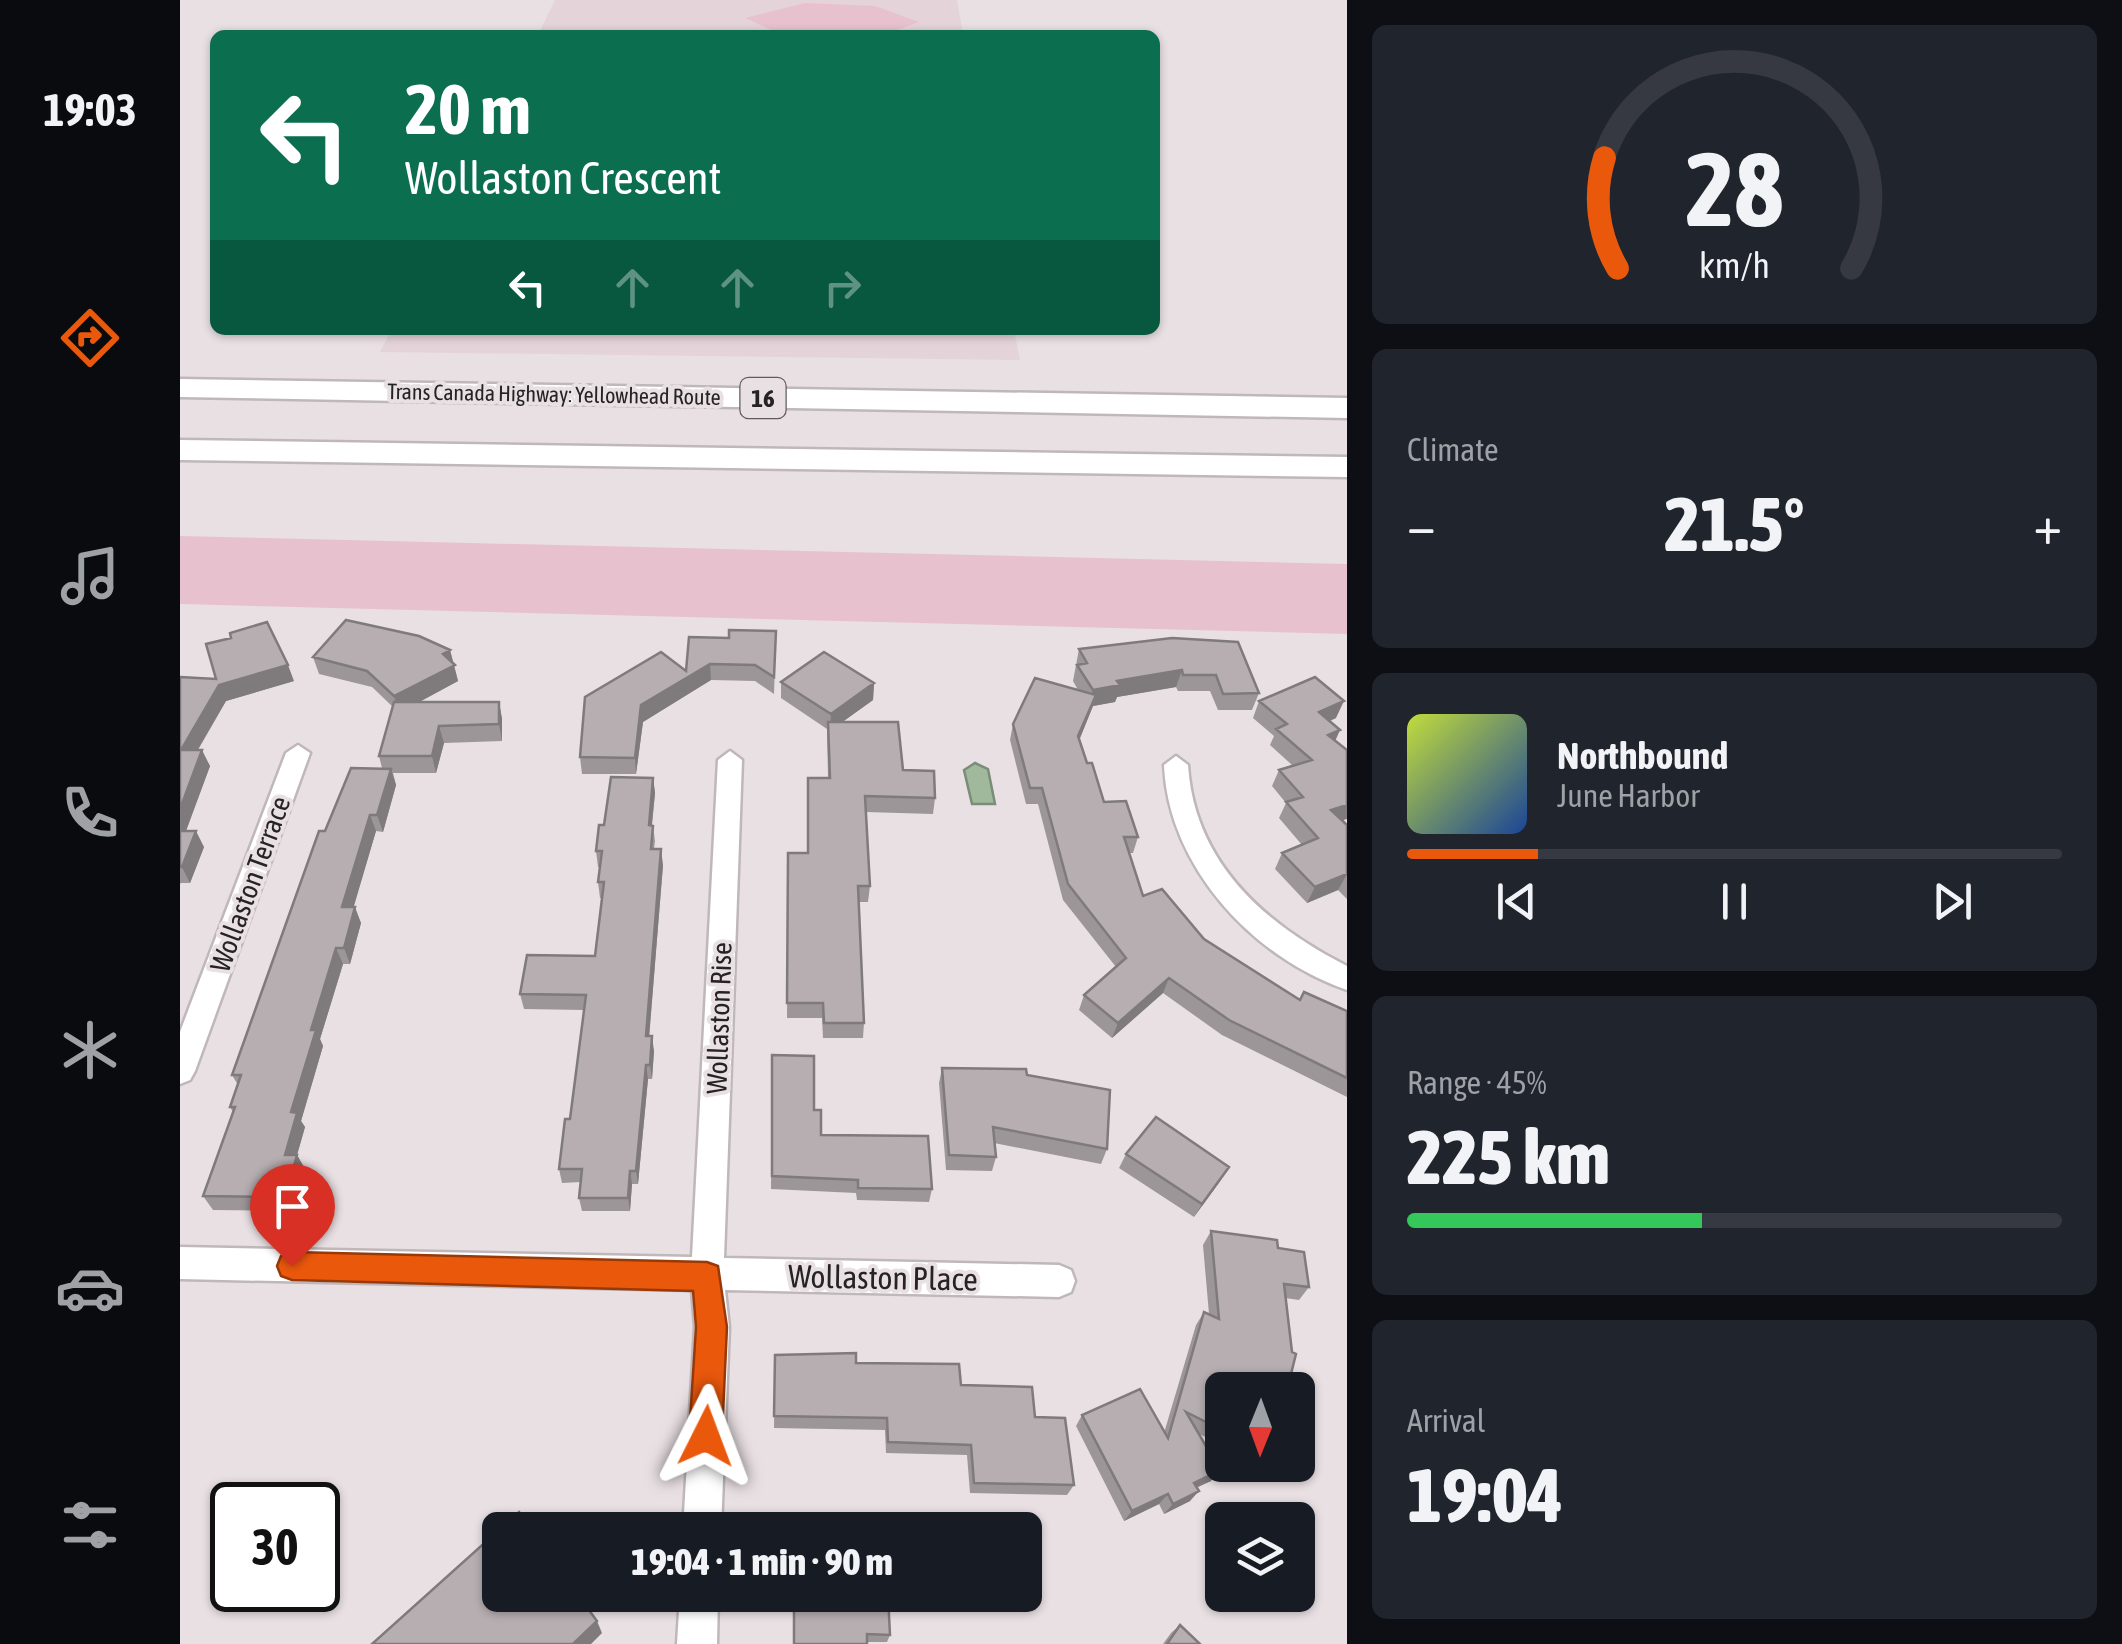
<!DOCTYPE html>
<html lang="en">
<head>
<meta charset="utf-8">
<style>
  body { margin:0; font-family:"Asap Condensed",sans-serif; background:#20242c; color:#f1f3f6; height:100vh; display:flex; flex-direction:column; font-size:38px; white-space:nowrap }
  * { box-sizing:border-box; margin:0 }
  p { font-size:32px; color:#9ea1a6 }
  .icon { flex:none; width:55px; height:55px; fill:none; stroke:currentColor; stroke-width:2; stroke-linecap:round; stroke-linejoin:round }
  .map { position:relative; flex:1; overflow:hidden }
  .sheet { display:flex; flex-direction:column; gap:25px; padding:25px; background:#0d0f14; width:775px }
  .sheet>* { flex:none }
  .top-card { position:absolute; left:30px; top:30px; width:950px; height:305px; border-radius:15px; box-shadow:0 2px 8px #0004; background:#0b6e4f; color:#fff; overflow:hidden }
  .needle { width:65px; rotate:181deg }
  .buttons { position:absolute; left:1025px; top:1372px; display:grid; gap:20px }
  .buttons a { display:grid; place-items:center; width:110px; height:110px; border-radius:15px; background:#171b24; box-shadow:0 2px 8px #0004; font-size:50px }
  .speed { position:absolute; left:30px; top:1482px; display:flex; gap:20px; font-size:50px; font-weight:700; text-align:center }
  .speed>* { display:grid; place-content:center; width:130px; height:130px; border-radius:50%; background:#171b24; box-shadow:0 2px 8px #0004; line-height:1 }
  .speed .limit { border:5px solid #111; border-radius:15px; background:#fff; color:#111 }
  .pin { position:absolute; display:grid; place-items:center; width:85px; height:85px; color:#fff; margin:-102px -42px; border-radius:50% 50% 50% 0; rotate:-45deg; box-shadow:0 0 10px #0007 }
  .pin .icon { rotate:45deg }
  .me { position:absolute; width:110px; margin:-55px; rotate:3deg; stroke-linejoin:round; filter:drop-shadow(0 0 8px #0008) }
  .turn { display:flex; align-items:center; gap:35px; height:210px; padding:0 30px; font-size:45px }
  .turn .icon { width:130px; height:130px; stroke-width:2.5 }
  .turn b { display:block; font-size:70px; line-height:85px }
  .lanes { display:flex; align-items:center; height:95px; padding:0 30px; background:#0003; justify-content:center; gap:50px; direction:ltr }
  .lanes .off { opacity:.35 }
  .big { font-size:75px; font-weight:800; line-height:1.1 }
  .sheet .tile { flex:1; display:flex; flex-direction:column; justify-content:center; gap:15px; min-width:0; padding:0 35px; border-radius:15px; background:#20242c }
  .sheet .dial { align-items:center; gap:0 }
  .dial svg { height:260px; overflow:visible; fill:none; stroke:#363941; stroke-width:7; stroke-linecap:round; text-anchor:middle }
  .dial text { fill:#f1f3f6; stroke:none }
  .song { display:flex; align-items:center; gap:30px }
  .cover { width:120px; height:120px; border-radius:15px; background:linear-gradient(135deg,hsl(70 70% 55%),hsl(220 70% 35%)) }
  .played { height:10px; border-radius:5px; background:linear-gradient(90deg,#ea580c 20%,#363941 20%) }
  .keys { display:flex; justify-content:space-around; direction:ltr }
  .heat { display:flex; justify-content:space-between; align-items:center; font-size:55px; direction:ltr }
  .charge { height:15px; border-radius:8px; background:linear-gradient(90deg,#34c759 45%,#363941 0) }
  .trip { position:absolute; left:302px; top:1512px; width:560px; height:100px; border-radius:15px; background:#171b24; box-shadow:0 2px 8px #0004; font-weight:800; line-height:100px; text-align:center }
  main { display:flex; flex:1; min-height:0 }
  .tabs { display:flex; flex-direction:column; width:180px; justify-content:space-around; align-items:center; background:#090b0e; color:#9ea1a6 }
  .tabs .icon { width:70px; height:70px }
  .tabs .current { color:#ea580c }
  .tabs b { font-size:45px; color:#f1f3f6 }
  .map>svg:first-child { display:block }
  .built { fill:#e4d3d9 }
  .green { fill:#e8c1cf }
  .water { fill:#a0b99c; stroke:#7b8c78; stroke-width:2.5 }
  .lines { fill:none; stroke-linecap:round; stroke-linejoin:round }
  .street-casing { stroke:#bfb7ba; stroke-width:5 }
  .highway-casing { stroke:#bfb7ba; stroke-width:5 }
  .street { fill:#fff; fill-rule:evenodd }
  .highway { fill:#fff; fill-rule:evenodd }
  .wall { fill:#9d9698 }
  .shaded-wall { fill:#7f7a7c }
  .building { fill:#b6aeb1; stroke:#7f7a7c; stroke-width:2.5 }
  .route { fill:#ea580c; stroke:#983908; stroke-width:2.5 }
  .labels { text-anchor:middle; stroke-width:8; stroke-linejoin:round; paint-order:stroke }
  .far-street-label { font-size:22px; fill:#262324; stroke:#e9e0e3 }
  .shield { fill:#e9e0e3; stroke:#605c5d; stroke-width:2.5 }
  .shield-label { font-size:25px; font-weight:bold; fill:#262324 }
  .street-label { font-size:28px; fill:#262324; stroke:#e9e0e3 }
  .near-street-label { font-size:32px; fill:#262324; stroke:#e9e0e3 }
</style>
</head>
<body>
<main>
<nav class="tabs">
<b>19:03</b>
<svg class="icon current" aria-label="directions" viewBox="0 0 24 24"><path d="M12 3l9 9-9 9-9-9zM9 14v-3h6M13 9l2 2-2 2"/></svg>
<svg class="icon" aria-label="music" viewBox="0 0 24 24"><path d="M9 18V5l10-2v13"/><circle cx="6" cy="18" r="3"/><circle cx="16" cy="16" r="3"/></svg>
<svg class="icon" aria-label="phone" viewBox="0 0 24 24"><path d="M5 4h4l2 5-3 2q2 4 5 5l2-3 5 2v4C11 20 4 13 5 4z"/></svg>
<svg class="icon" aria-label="climate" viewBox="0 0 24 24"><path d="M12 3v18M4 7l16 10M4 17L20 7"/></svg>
<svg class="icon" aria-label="car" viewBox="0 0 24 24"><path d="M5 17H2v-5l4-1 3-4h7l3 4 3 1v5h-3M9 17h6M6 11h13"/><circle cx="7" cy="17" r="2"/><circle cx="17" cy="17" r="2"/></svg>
<svg class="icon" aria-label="filters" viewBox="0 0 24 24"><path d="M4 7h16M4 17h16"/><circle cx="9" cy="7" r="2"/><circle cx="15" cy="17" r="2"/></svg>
</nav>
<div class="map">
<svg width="1167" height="1644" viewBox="0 0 1167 1644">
  <rect width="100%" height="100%" fill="#e9e0e3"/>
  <path class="built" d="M375,0H777L783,35H358Z
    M211,330H834L840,360L200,352Z"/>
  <path class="green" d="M625,3L695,6L739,22L704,35H602L565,18Z
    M0,536L1167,564V634L0,604Z"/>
  <path class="water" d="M795,763L808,769L815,804H792L784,770Z"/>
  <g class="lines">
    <g class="street-casing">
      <path id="street" d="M118,745L130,753L15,1071L10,1080L0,1084V1032L106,753Z
        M550,751L562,760L544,1258L879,1265L891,1270L895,1281L891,1292L879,1297L545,1290L549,1327L541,1530H503L515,1327L512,1290L0,1279V1247L512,1257L538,760Z
        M996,756L1008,765C1014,862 1084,924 1167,966V990C1073,958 988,866 984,765Z
        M500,1595H538L537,1644H497Z"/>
    </g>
    <g class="highway-casing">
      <path id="highway" d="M0,379L1167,398V418L0,397Z
        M0,440L1167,457V477L0,460Z"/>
    </g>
    <use href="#street" class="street"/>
    <use href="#highway" class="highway"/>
  </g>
  <path class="wall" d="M596,631L594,694L575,681L531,680L463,722L456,774H402L400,757L506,671L549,638Z
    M992,638L1079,693L1072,710H1038L1030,691H998L996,687L937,697L935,702L913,706L899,740L907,763L924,802L958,837L953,853H949L963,896L1024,939L1120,1000L1167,1011V1097L1042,1035L983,993L932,1038L899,1010L904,995L936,967L883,900L858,804H846L830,740L833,724L898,690L893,681L899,649Z
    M270,650L278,681L239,702H319L322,719V741L264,743L256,773H213L216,785L203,832L196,831L173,907L181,923L170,964H163L140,1039L143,1046L121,1121L125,1127L117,1155L125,1169L113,1211L33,1210L23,1196L53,1112L50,1107L58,1085L52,1075L145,831L202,768L199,756L213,707L192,687L139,674L133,657Z
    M0,677L114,681L46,701L18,750L30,766L6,831L24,847L10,883H1L0,884Z
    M601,682L694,683L693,700L662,722L755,798L753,814L686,812L690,886L688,902H679L684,1023L683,1038H643L642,1018H607L608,853H628L648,778L647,729L601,698Z
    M1079,701L1156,718L1150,721L1155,741L1162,820L1167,825V899L1158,890L1127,903L1095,869L1102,853L1122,845L1099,818L1106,803L1092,786L1099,770L1112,765L1090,745L1094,736L1073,718Z
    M473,778L475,793L472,826H473L475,841L474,849L483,865L469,1036L474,1051L472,1079H468L458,1184H452L450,1211H402L399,1198L401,1182L382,1183L379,1169L390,1119L404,1010L344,1009L340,994L415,956L422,898H420L418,882L420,867H418L416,851L424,825Z
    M592,1055L634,1110L641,1135L752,1189L749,1202L677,1200L676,1193L591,1189Z
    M762,1068L847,1075L927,1149L921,1164L814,1143L816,1157L812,1171L766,1170L759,1083Z
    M946,1154L1040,1181L1014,1217L939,1168Z
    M1031,1231L1098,1248L1129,1287L1119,1300L1105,1298L1042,1390V1445L1019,1434L1031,1481L1016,1487L1010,1501L984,1514L979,1504L944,1521L896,1426L902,1415L984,1433L1016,1325L1024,1312L1029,1314L1023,1245Z
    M595,1355L676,1363L781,1385L855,1417L894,1485L887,1495L790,1493L787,1455L706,1453L705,1430L594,1428Z
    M614,1595L710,1635L707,1642H687Z
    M1000,1625L1020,1644H983L991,1633Z"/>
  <path class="shaded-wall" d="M270,650L278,681L219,713L214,696L263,654Z
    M530,664L531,680L463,722L456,774L455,758L461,705Z
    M108,665L114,681L46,701L8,766L1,750L39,685Z
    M1002,670L996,687L937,697L935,702L913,706L894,753L913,690L937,681Z
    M694,683L693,700L650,731L651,714Z
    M1164,701L1156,718L1132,728L1139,712Z
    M319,702L322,719V741L319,724Z
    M259,726L264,743L256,773L252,756Z
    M1160,730L1153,746L1148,735Z
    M22,750L30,766L0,847V809Z
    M211,769L216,785L203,832L197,815Z
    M473,778L475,793L470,841L469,825Z
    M1167,805V819L1143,826L1151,810Z
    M190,815L196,831L169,923L162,907Z
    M16,831L24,847L10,883L2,867Z
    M481,849L483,865L468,1051L466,1036Z
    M1167,874L1158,890L1127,903L1135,887Z
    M175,907L181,923L170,964L164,948Z
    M156,948L163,964L140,1039L143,1046L121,1121L125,1127L117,1155L125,1169L113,1211L105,1197V1155L111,1112L131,1030Z
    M989,978L983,993L932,1038L938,1023Z
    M472,1036L474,1051L472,1079L470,1065Z
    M466,1065L468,1079L458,1184L456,1171Z
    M1049,1167L1040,1181L1014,1217L1022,1204Z
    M450,1171L452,1184L450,1211L448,1198Z
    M1040,1470L1031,1481L1005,1493L1014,1483Z
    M1019,1491L1010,1501L984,1514L993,1504Z
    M988,1494L979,1504L944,1521L952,1511Z
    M417,1621L422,1633L411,1644H393Z"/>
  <path class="building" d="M166,620L239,636L270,650L263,654L275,665L214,696L187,671L133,657Z
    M87,622L108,665L39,685L1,750H22L0,809V677L36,679L26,644L51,638L50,633Z
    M549,630L596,631L594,677L575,665L530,664L461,705L455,758L400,757L405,697L481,652L506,671L509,637L549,638Z
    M992,638L1058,642L1079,693L1043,694L1036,675H1003L1002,670L937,681L940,685L913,690L897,665L907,663L899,649Z
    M644,652L694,683L651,714L601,682Z
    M1135,677L1164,701L1139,712L1160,730L1148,735L1167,750V805L1151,810L1167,825V874L1135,887L1102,853L1138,838L1106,802L1123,797L1099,770L1132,760L1096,729L1107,724L1079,701Z
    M855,678L916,695L898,736L907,763H912L924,802L946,801L958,837H944L963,896L982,889L1024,939L1120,1000L1124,992L1167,1011V1078L1049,1020L989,978L938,1023L904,995L946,958L888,884L862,788H850L833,724Z
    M214,702H319V724L259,726L252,756H199Z
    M648,722H718L723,770L754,771L755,798L685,796L690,886H678L684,1023H644L643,1003H607L608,853H628V778H650Z
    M171,768L211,769L197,815H190L162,907H175L164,948H156L131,1030H136L111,1112L117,1113L105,1155H117L105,1197L23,1196L55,1107H50L61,1075H52L139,831H145Z
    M431,777L473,778L469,825L473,826L471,849H481L466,1036H472L470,1065H466L456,1171H450L448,1198H399L402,1169H379L385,1119H390L406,995L340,994L347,955L415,956L424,882H418L422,851H416L419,825H424Z
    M0,831H16L2,867H0Z
    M592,1055L634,1056V1110H641V1135L748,1136L752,1189L678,1188V1180L592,1176Z
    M762,1068L846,1069L847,1075L930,1090L927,1149L813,1127L816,1157L769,1155Z
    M976,1117L1049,1167L1022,1204L946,1154Z
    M1031,1231L1097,1240L1098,1248L1124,1252L1129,1287L1104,1284L1112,1352L1116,1354L1107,1390H1042V1430L1006,1412L1040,1470L1014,1483L1019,1491L993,1504L988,1494L952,1511L902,1415L960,1389L988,1438L1024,1312L1039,1319Z
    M676,1353V1363L779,1364L781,1385L852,1387L855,1417L885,1418L894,1485L794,1483L791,1445L708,1442L707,1418L594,1416L595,1355Z
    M339,1512L352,1530H320V1595H398L417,1621L393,1644H192Z
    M614,1595H708L710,1635L687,1634V1644H614Z
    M1000,1625L1020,1644H987Z"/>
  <path class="route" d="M112,1252L527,1262L538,1266L547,1327L542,1436L537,1447L526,1452L514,1447L509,1436L516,1327L513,1291L112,1280L101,1276L97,1266L101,1256Z"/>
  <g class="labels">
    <g class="far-street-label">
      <text transform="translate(374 394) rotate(1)" y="8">Trans Canada Highway: Yellowhead Route</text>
    </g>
    <rect class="shield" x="560.5" y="378" width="45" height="40" rx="8"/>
    <g class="shield-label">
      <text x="583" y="407">16</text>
    </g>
    <g class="street-label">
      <text transform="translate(70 884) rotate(-70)" y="10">Wollaston Terrace</text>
      <text transform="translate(539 1018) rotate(-88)" y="10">Wollaston Rise</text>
    </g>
    <g class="near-street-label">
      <text transform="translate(703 1278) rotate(1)" y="11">Wollaston Place</text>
    </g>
  </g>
</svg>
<div class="buttons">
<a><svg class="needle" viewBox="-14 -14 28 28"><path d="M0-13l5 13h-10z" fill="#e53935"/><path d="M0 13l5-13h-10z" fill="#9ea1a6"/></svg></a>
<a><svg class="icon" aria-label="layers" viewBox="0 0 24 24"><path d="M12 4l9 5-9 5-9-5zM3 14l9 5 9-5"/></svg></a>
</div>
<div class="speed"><div class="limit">30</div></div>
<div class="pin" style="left:112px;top:1266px;background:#d93025"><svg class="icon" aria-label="arrive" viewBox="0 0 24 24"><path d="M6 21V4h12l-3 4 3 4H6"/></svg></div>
<svg class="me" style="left:526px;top:1436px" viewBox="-20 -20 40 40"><path d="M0-17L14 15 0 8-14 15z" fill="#ea580c" stroke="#fff" stroke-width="4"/></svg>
<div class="trip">19:04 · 1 min · 90 m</div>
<div class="top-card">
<div class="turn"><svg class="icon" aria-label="left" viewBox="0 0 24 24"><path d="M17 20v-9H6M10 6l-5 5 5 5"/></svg><div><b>20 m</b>Wollaston Crescent</div></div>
<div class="lanes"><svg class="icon" aria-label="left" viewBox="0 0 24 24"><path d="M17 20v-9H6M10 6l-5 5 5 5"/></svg><svg class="icon off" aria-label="ahead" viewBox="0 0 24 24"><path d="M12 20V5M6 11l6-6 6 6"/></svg><svg class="icon off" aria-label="ahead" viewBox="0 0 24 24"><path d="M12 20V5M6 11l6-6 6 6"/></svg><svg class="icon off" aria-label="right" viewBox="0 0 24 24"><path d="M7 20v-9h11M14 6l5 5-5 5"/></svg></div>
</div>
</div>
<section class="sheet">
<div class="tile dial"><svg viewBox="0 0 100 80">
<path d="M14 69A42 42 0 1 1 86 69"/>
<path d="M14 69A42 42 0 0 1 10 35" stroke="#ea580c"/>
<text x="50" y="56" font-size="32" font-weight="700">28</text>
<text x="50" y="72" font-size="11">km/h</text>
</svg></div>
<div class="tile"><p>Climate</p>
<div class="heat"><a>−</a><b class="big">21.5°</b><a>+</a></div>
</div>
<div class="tile">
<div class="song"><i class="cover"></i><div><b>Northbound</b><p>June Harbor</p></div></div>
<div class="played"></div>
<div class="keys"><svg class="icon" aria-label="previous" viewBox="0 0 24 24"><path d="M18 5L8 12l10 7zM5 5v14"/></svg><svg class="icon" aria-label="pause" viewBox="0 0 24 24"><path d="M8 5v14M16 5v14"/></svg><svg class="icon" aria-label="next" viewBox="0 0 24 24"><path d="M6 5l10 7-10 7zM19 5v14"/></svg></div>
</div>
<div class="tile"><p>Range · 45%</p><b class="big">225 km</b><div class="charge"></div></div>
<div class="tile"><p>Arrival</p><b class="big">19:04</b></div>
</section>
</main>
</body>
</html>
